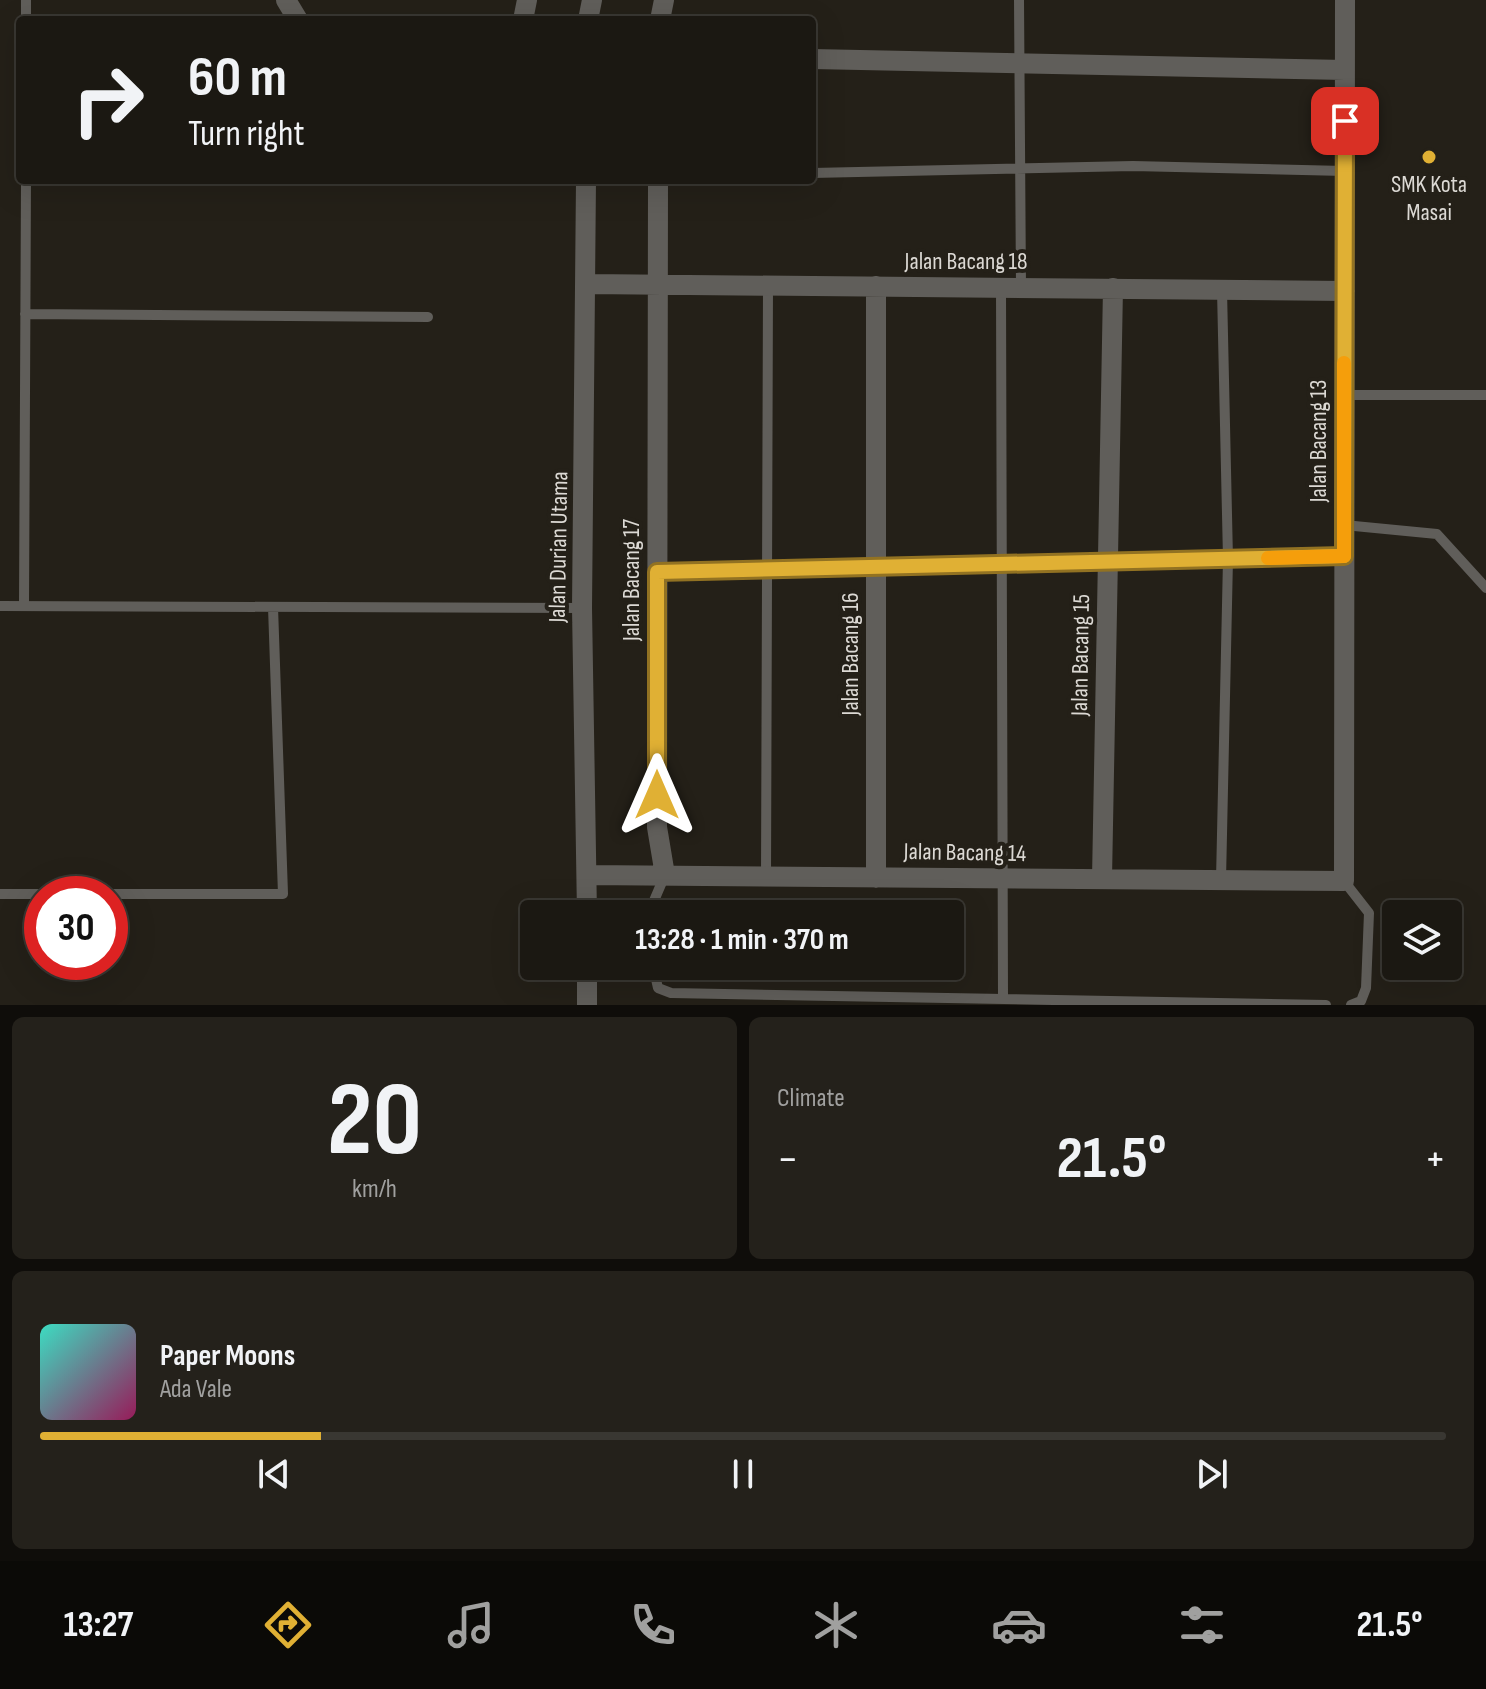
<!DOCTYPE html>
<html lang="en">
<head>
<meta charset="utf-8">
<style>
  body { margin:0; font-family:"Sofia Sans Condensed",sans-serif; background:#24211b; color:#f1f3f6; height:100vh; display:flex; flex-direction:column; font-size:30px; white-space:nowrap }
  * { box-sizing:border-box; margin:0 }
  p { font-size:26px; color:#a0a09f }
  .icon { flex:none; width:44px; height:44px; fill:none; stroke:currentColor; stroke-width:2; stroke-linecap:round; stroke-linejoin:round }
  .map { position:relative; height:1005px; overflow:hidden }
  .details { display:flex; flex-direction:column; gap:12px; padding:12px; background:#0f0d0a; flex:1 }
  .details>* { flex:none }
  .banner { position:absolute; left:16px; top:16px; width:800px; height:168px; border-radius:8px; box-shadow:0 8px 32px #0002,0 0 0 2px #393732; background:#1b1812; color:#f1f3f6; overflow:hidden }
  .buttons { position:absolute; left:1382px; top:900px; display:grid; gap:16px }
  .buttons a { display:grid; place-items:center; width:80px; height:80px; border-radius:8px; background:#1b1812; box-shadow:0 8px 32px #0002,0 0 0 2px #393732; font-size:40px }
  .speed { position:absolute; left:24px; top:876px; display:flex; gap:16px; font-size:40px; font-weight:700; text-align:center }
  .speed>* { display:grid; place-content:center; width:104px; height:104px; border-radius:50%; background:#1b1812; box-shadow:0 8px 32px #0002,0 0 0 2px #393732; line-height:1 }
  .speed .limit { border:12px solid #d22; background:#fff; color:#111 }
  .pin { position:absolute; display:grid; place-items:center; width:68px; height:68px; color:#fff; margin:-34px; border-radius:16px; box-shadow:0 4px 12px #0006 }
  .me { position:absolute; width:88px; margin:-44px; rotate:0deg; stroke-linejoin:round; filter:drop-shadow(0 0 6px #0008) }
  .turn { display:flex; align-items:center; gap:28px; height:168px; padding:0 40px; font-size:36px }
  .turn .icon { width:104px; height:104px; stroke-width:2.5 }
  .turn b { display:block; font-size:56px; line-height:68px }
  .big { font-size:60px; font-weight:700; line-height:1.1 }
  .details .tile { flex:1; display:flex; flex-direction:column; justify-content:center; gap:12px; min-width:0; padding:0 28px; border-radius:12px; background:#24211b }
  .details .dial { align-items:center; gap:0 }
  .dial b { font-size:104px; line-height:1 }
  .song { display:flex; align-items:center; gap:24px }
  .cover { width:96px; height:96px; border-radius:12px; background:linear-gradient(135deg,hsl(170 70% 55%),hsl(330 70% 35%)) }
  .played { height:8px; border-radius:4px; background:linear-gradient(90deg,#e0b034 20%,#393732 20%) }
  .keys { display:flex; justify-content:space-around; direction:ltr }
  .heat { display:flex; justify-content:space-between; align-items:center; font-size:44px; direction:ltr }
  .details .tiles { flex:1; display:grid; gap:12px; grid-template-columns:1fr 1fr }
  .tile:last-child { grid-column:span 2 }
  .trip { position:absolute; left:520px; top:900px; width:444px; height:80px; border-radius:8px; background:#1b1812; box-shadow:0 8px 32px #0002,0 0 0 2px #393732; font-weight:700; line-height:80px; text-align:center }
  .dock { display:flex; height:128px; justify-content:space-around; align-items:center; background:#0b0a07; color:#a0a09f }
  .dock .icon { width:56px; height:56px }
  .dock .active { color:#e0b034 }
  .dock b { font-size:36px; color:#f1f3f6 }
  .map>svg:first-child { display:block }
  .lines { fill:none; stroke-linecap:round; stroke-linejoin:round }
  .service { stroke:#605e5a; stroke-width:10 }
  .minor { stroke:#605e5a; stroke-width:20 }
  .route-casing { stroke:#927222; stroke-width:20 }
  .route { stroke:#e0b034; stroke-width:14 }
  .slow { stroke:#f59e0b; stroke-width:14 }
  .poi-dot { fill:#e0b034; stroke:#242018; stroke-width:3 }
  .labels { text-anchor:middle; stroke-width:8; stroke-linejoin:round; paint-order:stroke }
  .poi-label { font-size:24px; fill:#dcd9d4; stroke:#242018 }
  .street-label { font-size:24px; fill:#dcd9d4; stroke:#242018 }
</style>
</head>
<body>
<div class="map">
<svg width="1486" height="1005" viewBox="0 0 1486 1005">
  <rect width="100%" height="100%" fill="#242018"/>
  <g class="lines">
    <path class="service" d="M1019,0L1021,288
      M26,20V0
      M812,173L1133,166L1345,171
      M1001,289L1003,997
      M25,314L428,317
      M1344,395H1486
      M1344,525L1437,534L1486,588
      M657,572L1344,556
      M0,606L582,608
      M24,606L26,180
      M766,877L768,285
      M1221,880L1228,559L1222,290
      M1344,881L1369,913L1366,988L1361,1001L1351,1005
      M0,894H283L273,607
      M653,914V903L665,875
      M653,966L658,988L671,993L1326,1005"/>
    <path class="minor" d="M286,0L298,20
      M523,20L527,0
      M588,20L592,0
      M660,20L664,0
      M812,59L1345,70
      M586,180L582,608L587,914
      M658,180L657,827L665,875
      M587,284L1345,291
      M587,875L1344,881L1345,0
      M876,878V286
      M1102,879L1113,288
      M587,966V1005"/>
  </g>
  <g class="lines">
    <g class="route-casing">
      <path id="route" d="M657,795V572L1344,556L1345,121"/>
    </g>
    <use href="#route" class="route"/>
    <path class="slow" d="M1268,558L1344,556V363"/>
  </g>
  <circle class="poi-dot" cx="1429" cy="157" r="8"/>
  <g class="labels">
    <g class="poi-label">
      <text x="1429" y="192">SMK Kota<tspan x="1429" dy="28">Masai</tspan></text>
    </g>
    <g class="street-label">
      <text x="966" y="269">Jalan Bacang 18</text>
      <text transform="translate(1318 441) rotate(-90)" y="8">Jalan Bacang 13</text>
      <text transform="translate(558 547) rotate(-89)" y="8">Jalan Durian Utama</text>
      <text transform="translate(631 580) rotate(-90)" y="8">Jalan Bacang 17</text>
      <text transform="translate(850 654) rotate(-90)" y="8">Jalan Bacang 16</text>
      <text transform="translate(1080 655) rotate(-89)" y="8">Jalan Bacang 15</text>
      <text transform="translate(965 852) rotate(1)" y="8">Jalan Bacang 14</text>
    </g>
  </g>
</svg>
<div class="buttons">
<a><svg class="icon" aria-label="layers" viewBox="0 0 24 24"><path d="M12 4l9 5-9 5-9-5zM3 14l9 5 9-5"/></svg></a>
</div>
<div class="speed"><div class="limit">30</div></div>
<div class="pin" style="left:1345px;top:121px;background:#d93025"><svg class="icon" aria-label="arrive" viewBox="0 0 24 24"><path d="M6 21V4h12l-3 4 3 4H6"/></svg></div>
<svg class="me" style="left:657px;top:795px" viewBox="-20 -20 40 40"><path d="M0-17L14 15 0 8-14 15z" fill="#e0b034" stroke="#fff" stroke-width="4"/></svg>
<div class="trip">13:28 · 1 min · 370 m</div>
<div class="banner">
<div class="turn"><svg class="icon" aria-label="right" viewBox="0 0 24 24"><path d="M7 20v-9h11M14 6l5 5-5 5"/></svg><div><b>60 m</b>Turn right</div></div>
</div>
</div>
<section class="details">
<div class="tiles">
<div class="tile dial"><b>20</b><p>km/h</p></div>
<div class="tile"><p>Climate</p>
<div class="heat"><a>−</a><b class="big">21.5°</b><a>+</a></div>
</div>
<div class="tile">
<div class="song"><i class="cover"></i><div><b>Paper Moons</b><p>Ada Vale</p></div></div>
<div class="played"></div>
<div class="keys"><svg class="icon" aria-label="previous" viewBox="0 0 24 24"><path d="M18 5L8 12l10 7zM5 5v14"/></svg><svg class="icon" aria-label="pause" viewBox="0 0 24 24"><path d="M8 5v14M16 5v14"/></svg><svg class="icon" aria-label="next" viewBox="0 0 24 24"><path d="M6 5l10 7-10 7zM19 5v14"/></svg></div>
</div>
</div>
</section>
<nav class="dock">
<b>13:27</b>
<svg class="icon active" aria-label="directions" viewBox="0 0 24 24"><path d="M12 3l9 9-9 9-9-9zM9 14v-3h6M13 9l2 2-2 2"/></svg>
<svg class="icon" aria-label="music" viewBox="0 0 24 24"><path d="M9 18V5l10-2v13"/><circle cx="6" cy="18" r="3"/><circle cx="16" cy="16" r="3"/></svg>
<svg class="icon" aria-label="phone" viewBox="0 0 24 24"><path d="M5 4h4l2 5-3 2q2 4 5 5l2-3 5 2v4C11 20 4 13 5 4z"/></svg>
<svg class="icon" aria-label="climate" viewBox="0 0 24 24"><path d="M12 3v18M4 7l16 10M4 17L20 7"/></svg>
<svg class="icon" aria-label="car" viewBox="0 0 24 24"><path d="M5 17H2v-5l4-1 3-4h7l3 4 3 1v5h-3M9 17h6M6 11h13"/><circle cx="7" cy="17" r="2"/><circle cx="17" cy="17" r="2"/></svg>
<svg class="icon" aria-label="filters" viewBox="0 0 24 24"><path d="M4 7h16M4 17h16"/><circle cx="9" cy="7" r="2"/><circle cx="15" cy="17" r="2"/></svg>
<b>21.5°</b>
</nav>
</body>
</html>
